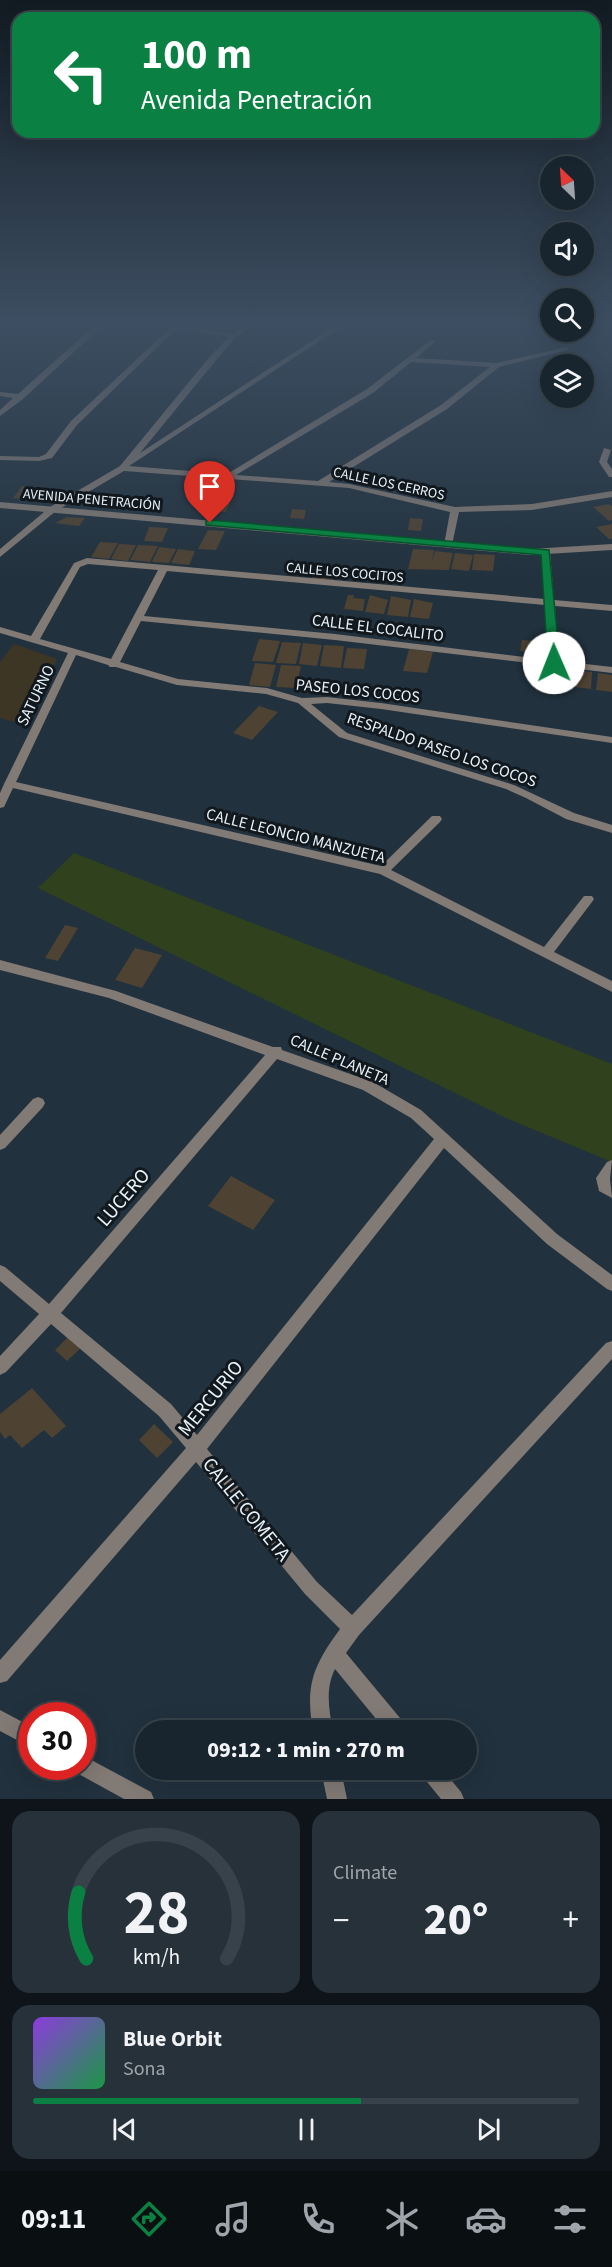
<!DOCTYPE html>
<html lang="en">
<head>
<meta charset="utf-8">
<style>
  body { margin:0; font-family:"Source Sans 3",sans-serif; background:#26313a; color:#f1f3f6; height:100vh; display:flex; flex-direction:column; font-size:22px; white-space:nowrap }
  * { box-sizing:border-box; margin:0 }
  p { font-size:20px; color:#9fa5aa }
  .icon { flex:none; width:33px; height:33px; fill:none; stroke:currentColor; stroke-width:2; stroke-linecap:round; stroke-linejoin:round }
  .map { position:relative; height:1799px; overflow:hidden }
  .panel { display:flex; flex-direction:column; gap:12px; padding:12px; background:#0e1419; flex:1 }
  .panel>* { flex:none }
  .banner { position:absolute; left:12px; top:12px; width:588px; height:126px; border-radius:18px; box-shadow:0 6px 24px #0002,0 0 0 2px #37424a; background:#0b8043; color:#fff; overflow:hidden }
  .needle { width:39px; rotate:335deg }
  .fabs { position:absolute; left:540px; top:156px; display:grid; gap:12px }
  .fabs a { display:grid; place-items:center; width:54px; height:54px; border-radius:50%; background:#19252e; box-shadow:0 6px 24px #0002,0 0 0 2px #37424a; font-size:30px }
  .speed { position:absolute; left:18px; top:1702px; display:flex; gap:12px; font-size:30px; font-weight:700; text-align:center }
  .speed>* { display:grid; place-content:center; width:78px; height:78px; border-radius:50%; background:#19252e; box-shadow:0 6px 24px #0002,0 0 0 2px #37424a; line-height:1 }
  .speed .limit { border:9px solid #d22; background:#fff; color:#111 }
  .pin { position:absolute; display:grid; place-items:center; width:51px; height:51px; color:#fff; margin:-62px -26px; border-radius:50% 50% 50% 0; rotate:-45deg; box-shadow:0 0 6px #0007 }
  .pin .icon { rotate:45deg }
  .me { position:absolute; width:66px; margin:-33px; rotate:359deg; stroke-linejoin:round; filter:drop-shadow(0 0 4px #0008) }
  .turn { display:flex; align-items:center; gap:21px; height:126px; padding:0 30px; font-size:27px }
  .turn .icon { width:78px; height:78px; stroke-width:2.5 }
  .turn b { display:block; font-size:42px; line-height:51px }
  .big { font-size:45px; font-weight:800; line-height:1.1 }
  .panel .card { flex:1; display:flex; flex-direction:column; justify-content:center; gap:9px; min-width:0; padding:0 21px; border-radius:18px; background:#26313a }
  .panel .dial { align-items:center; gap:0 }
  .dial svg { height:156px; overflow:visible; fill:none; stroke:#37424a; stroke-width:7; stroke-linecap:round; text-anchor:middle }
  .dial text { fill:#f1f3f6; stroke:none }
  .song { display:flex; align-items:center; gap:18px }
  .cover { width:72px; height:72px; border-radius:9px; background:linear-gradient(135deg,hsl(270 70% 55%),hsl(140 70% 35%)) }
  .played { height:6px; border-radius:3px; background:linear-gradient(90deg,#0b8043 60%,#37424a 60%) }
  .keys { display:flex; justify-content:space-around; direction:ltr }
  .heat { display:flex; justify-content:space-between; align-items:center; font-size:33px; direction:ltr }
  .panel .tiles { flex:1; display:grid; gap:12px; grid-template-columns:1fr 1fr }
  .card:last-child { grid-column:span 2 }
  .trip { position:absolute; left:135px; top:1720px; width:342px; height:60px; border-radius:30px; background:#19252e; box-shadow:0 6px 24px #0002,0 0 0 2px #37424a; font-weight:800; line-height:60px; text-align:center }
  .dock { display:flex; height:96px; justify-content:space-around; align-items:center; background:#0a0f12; color:#9fa5aa }
  .dock .icon { width:42px; height:42px }
  .dock .active { color:#0b8043 }
  .dock b { font-size:27px; color:#f1f3f6 }
  .map>svg:first-child { display:block }
  .education { fill:#3e3625 }
  .green { fill:#30421d }
  .building { fill:#4e4232 }
  .lines { fill:none; stroke-linecap:round; stroke-linejoin:round }
  .minor { fill:#827a74; fill-rule:evenodd }
  .tertiary { fill:#827a74; fill-rule:evenodd }
  .route { fill:#0b8043; stroke:#07532c; stroke-width:1.5 }
  .labels { text-anchor:middle; stroke-width:6; stroke-linejoin:round; paint-order:stroke }
  .far-street-label { font-size:14px; fill:#e7f2f9; stroke:#11181e }
  .street-label { font-size:16px; fill:#e7f2f9; stroke:#11181e }
  .near-street-label { font-size:20px; fill:#e7f2f9; stroke:#11181e }
</style>
</head>
<body>
<div class="map">
<svg width="612" height="1799" viewBox="0 0 612 1799">
  <rect width="100%" height="100%" fill="#21313d"/>
  <path class="education" d="M14,644L57,659L29,726L0,718V662Z"/>
  <path class="green" d="M74,853L612,1064V1162L508,1119L38,888Z"/>
  <path class="building" d="M22,486L30,487L22,499L13,498Z
    M108,493L117,494L110,507L90,506Z
    M118,496L134,498L130,507L113,506Z
    M215,502L230,503L226,512L211,511Z
    M609,504L612,506V520L609,521L593,507Z
    M292,509L306,510L304,519L290,518Z
    M67,517L85,518L79,526L55,523Z
    M410,518L423,519L421,531L408,530Z
    M612,524V539H609L596,527Z
    M149,527L168,528L162,542L144,541Z
    M208,530L225,531L216,550L198,549Z
    M100,542L118,543L109,559L91,557Z
    M119,544L136,545L128,561L111,559Z
    M138,545L158,546L150,562L130,560Z
    M159,547L176,549L169,563L152,562Z
    M178,549L195,551L189,565L171,563Z
    M413,549L434,550L432,562L435,551L453,553L449,570L408,569Z
    M455,553L473,555L469,571L451,569Z
    M474,554L495,555L493,571L472,570Z
    M317,564L336,566L332,581L312,580Z
    M348,595H354L353,598L365,599L363,611L344,609Z
    M370,595L388,600L384,614L365,612Z
    M391,596L411,600L408,617L387,615Z
    M414,599L433,603L429,619L410,617Z
    M259,639L280,641L273,662L252,661Z
    M522,640L547,642L546,654L520,651Z
    M282,642L301,643L296,664L276,663Z
    M303,643L322,645L317,666L299,664Z
    M324,645L344,646L341,668L320,666Z
    M347,648L367,649L364,669L343,668Z
    M409,649L433,652L427,673L403,671Z
    M255,663L276,665L270,687L249,685Z
    M281,665L301,666L296,688L276,687Z
    M576,670L592,672L591,689L575,687Z
    M554,672L570,675L567,688L551,685Z
    M598,673L612,675V692L596,690Z
    M259,706L278,712L252,740L233,733Z
    M65,925L78,928L58,961L45,958Z
    M135,948L162,955L142,988L115,980Z
    M231,1176L275,1200L253,1230L208,1206Z
    M69,1336L82,1347L67,1361L55,1350Z
    M32,1388L66,1426L52,1438L44,1430L22,1448L10,1435L5,1439L0,1432V1414Z
    M154,1424L173,1442L157,1458L139,1440Z"/>
  <g class="lines">
    <path class="minor" d="M93,327H101L23,399L0,416V410L13,398L0,396V392L18,394Z
      M171,327H191L233,334L243,327H251L236,337L217,359L140,453L333,327H341L129,466L227,474L367,389L431,340L436,341L416,358L497,363L566,347L568,348V350L499,367L447,409L329,482L349,484L455,507L532,504L612,491V497L532,510L459,512L452,545L448,548L444,545L450,512L349,488L124,471L56,511L0,557V549L50,507L120,466L211,355L229,337L176,329L77,425L52,458L39,461L0,460V456L39,457L46,454L71,421ZM411,362L490,367L441,405L318,481L236,475L373,393Z
      M604,448L611,450L607,462L612,469V477H609L599,462Z
      M546,549L550,552L554,600L612,605V611L555,606L559,661L612,667V673L335,640L141,621L120,662L178,679L267,688L302,698L327,697L381,703L612,737V743L381,709L327,703L311,704L347,733L514,785L574,813L612,825V833L566,819L526,798L506,789L339,737L298,703L266,694L177,685L116,667H110L108,665L76,655L16,782L381,866L432,816H440L442,819L440,822L391,870L544,947L584,896H592L594,899L592,902L554,952L612,981V992L380,874L13,788L4,807L0,808V793L4,784L68,653L0,633V627L31,636L74,563L87,558L545,599L542,552ZM88,564L158,570L111,659L40,639L80,567ZM167,571L545,605L549,660L335,634L144,616Z
      M0,960L116,991L273,1047H281L282,1050L373,1082L421,1110L557,1234L612,1275V1291L607,1289L547,1244L444,1148L207,1449L317,1582L352,1615L606,1343L612,1341V1359L359,1635L346,1653L405,1724L408,1731H386L335,1669C325,1689 329,1710 333,1731H313C305,1685 313,1666 340,1629L305,1594L196,1462L7,1681L0,1683V1660L186,1448L159,1416L51,1324L6,1372L0,1375V1356L39,1314L0,1281V1265L5,1267L49,1304L265,1055L109,998L0,970ZM277,1059L363,1090L411,1118L434,1139L197,1435L171,1404L61,1313Z
      M38,1097L43,1099L45,1103L43,1107L5,1148L0,1150V1135L33,1099Z
      M612,1160L610,1179L612,1198L599,1191L596,1178L607,1162Z
      M0,1710L32,1727V1748L0,1731Z
      M82,1755L151,1792L154,1799H124L75,1772L73,1767H82Z
      M321,1770H341L347,1799H327Z
      M420,1770H443L461,1792L464,1799H441L423,1777Z"/>
    <path class="tertiary" d="M0,502L530,549L612,544V550L530,555L0,508Z"/>
  </g>
  <linearGradient id="sky" x2="0" y2="1"><stop stop-color="#121b22"/><stop offset="0.56" stop-color="#3d4e62"/><stop offset="1" stop-color="#3d4e62" stop-opacity="0"/></linearGradient>
  <rect width="612" height="579" fill="url(#sky)"/>
  <path class="route" d="M210,520L549,550L560,663L554,667L548,663L541,555L206,525V521Z"/>
  <g class="labels">
    <g class="far-street-label">
      <text transform="translate(389 483) rotate(12)" y="5">CALLE LOS CERROS</text>
      <text transform="translate(92 499) rotate(5)" y="5">AVENIDA PENETRACIÓN</text>
      <text transform="translate(345 572) rotate(5)" y="5">CALLE LOS COCITOS</text>
    </g>
    <g class="street-label">
      <text transform="translate(378 627) rotate(7)" y="6">CALLE EL COCALITO</text>
      <text transform="translate(358 690) rotate(6)" y="6">PASEO LOS COCOS</text>
      <text transform="translate(35 695) rotate(-64)" y="6">SATURNO</text>
      <text transform="translate(442 749) rotate(19)" y="6">RESPALDO PASEO LOS COCOS</text>
      <text transform="translate(296 835) rotate(14)" y="6">CALLE LEONCIO MANZUETA</text>
      <text transform="translate(340 1059) rotate(23)" y="6">CALLE PLANETA</text>
    </g>
    <g class="near-street-label">
      <text transform="translate(123 1197) rotate(-49)" y="7">LUCERO</text>
      <text transform="translate(210 1398) rotate(-51)" y="7">MERCURIO</text>
      <text transform="translate(247 1509) rotate(51)" y="7">CALLE COMETA</text>
    </g>
  </g>
</svg>
<div class="fabs">
<a><svg class="needle" viewBox="-14 -14 28 28"><path d="M0-13l5 13h-10z" fill="#e53935"/><path d="M0 13l5-13h-10z" fill="#9fa5aa"/></svg></a>
<a><svg class="icon" aria-label="sound" viewBox="0 0 24 24"><path d="M4 9h4l5-4v14l-5-4H4zM17 9q2 3 0 6"/></svg></a>
<a><svg class="icon" aria-label="search" viewBox="0 0 24 24"><circle cx="10" cy="10" r="6"/><path d="M15 15l6 6"/></svg></a>
<a><svg class="icon" aria-label="layers" viewBox="0 0 24 24"><path d="M12 4l9 5-9 5-9-5zM3 14l9 5 9-5"/></svg></a>
</div>
<div class="speed"><div class="limit">30</div></div>
<div class="pin" style="left:210px;top:523px;background:#d93025"><svg class="icon" aria-label="arrive" viewBox="0 0 24 24"><path d="M6 21V4h12l-3 4 3 4H6"/></svg></div>
<svg class="me" style="left:554px;top:663px" viewBox="-20 -20 40 40"><circle r="19" fill="#fff"/><path d="M0-13L10 11 0 6-10 11z" fill="#0b8043"/></svg>
<div class="trip">09:12 · 1 min · 270 m</div>
<div class="banner">
<div class="turn"><svg class="icon" aria-label="left" viewBox="0 0 24 24"><path d="M17 20v-9H6M10 6l-5 5 5 5"/></svg><div><b>100 m</b>Avenida Penetración</div></div>
</div>
</div>
<section class="panel">
<div class="tiles">
<div class="card dial"><svg viewBox="0 0 100 80">
<path d="M14 69A42 42 0 1 1 86 69"/>
<path d="M14 69A42 42 0 0 1 10 35" stroke="#0b8043"/>
<text x="50" y="56" font-size="32" font-weight="700">28</text>
<text x="50" y="72" font-size="11">km/h</text>
</svg></div>
<div class="card"><p>Climate</p>
<div class="heat"><a>−</a><b class="big">20°</b><a>+</a></div>
</div>
<div class="card">
<div class="song"><i class="cover"></i><div><b>Blue Orbit</b><p>Sona</p></div></div>
<div class="played"></div>
<div class="keys"><svg class="icon" aria-label="previous" viewBox="0 0 24 24"><path d="M18 5L8 12l10 7zM5 5v14"/></svg><svg class="icon" aria-label="pause" viewBox="0 0 24 24"><path d="M8 5v14M16 5v14"/></svg><svg class="icon" aria-label="next" viewBox="0 0 24 24"><path d="M6 5l10 7-10 7zM19 5v14"/></svg></div>
</div>
</div>
</section>
<nav class="dock">
<b>09:11</b>
<svg class="icon active" aria-label="directions" viewBox="0 0 24 24"><path d="M12 3l9 9-9 9-9-9zM9 14v-3h6M13 9l2 2-2 2"/></svg>
<svg class="icon" aria-label="music" viewBox="0 0 24 24"><path d="M9 18V5l10-2v13"/><circle cx="6" cy="18" r="3"/><circle cx="16" cy="16" r="3"/></svg>
<svg class="icon" aria-label="phone" viewBox="0 0 24 24"><path d="M5 4h4l2 5-3 2q2 4 5 5l2-3 5 2v4C11 20 4 13 5 4z"/></svg>
<svg class="icon" aria-label="climate" viewBox="0 0 24 24"><path d="M12 3v18M4 7l16 10M4 17L20 7"/></svg>
<svg class="icon" aria-label="car" viewBox="0 0 24 24"><path d="M5 17H2v-5l4-1 3-4h7l3 4 3 1v5h-3M9 17h6M6 11h13"/><circle cx="7" cy="17" r="2"/><circle cx="17" cy="17" r="2"/></svg>
<svg class="icon" aria-label="filters" viewBox="0 0 24 24"><path d="M4 7h16M4 17h16"/><circle cx="9" cy="7" r="2"/><circle cx="15" cy="17" r="2"/></svg>
</nav>
</body>
</html>
